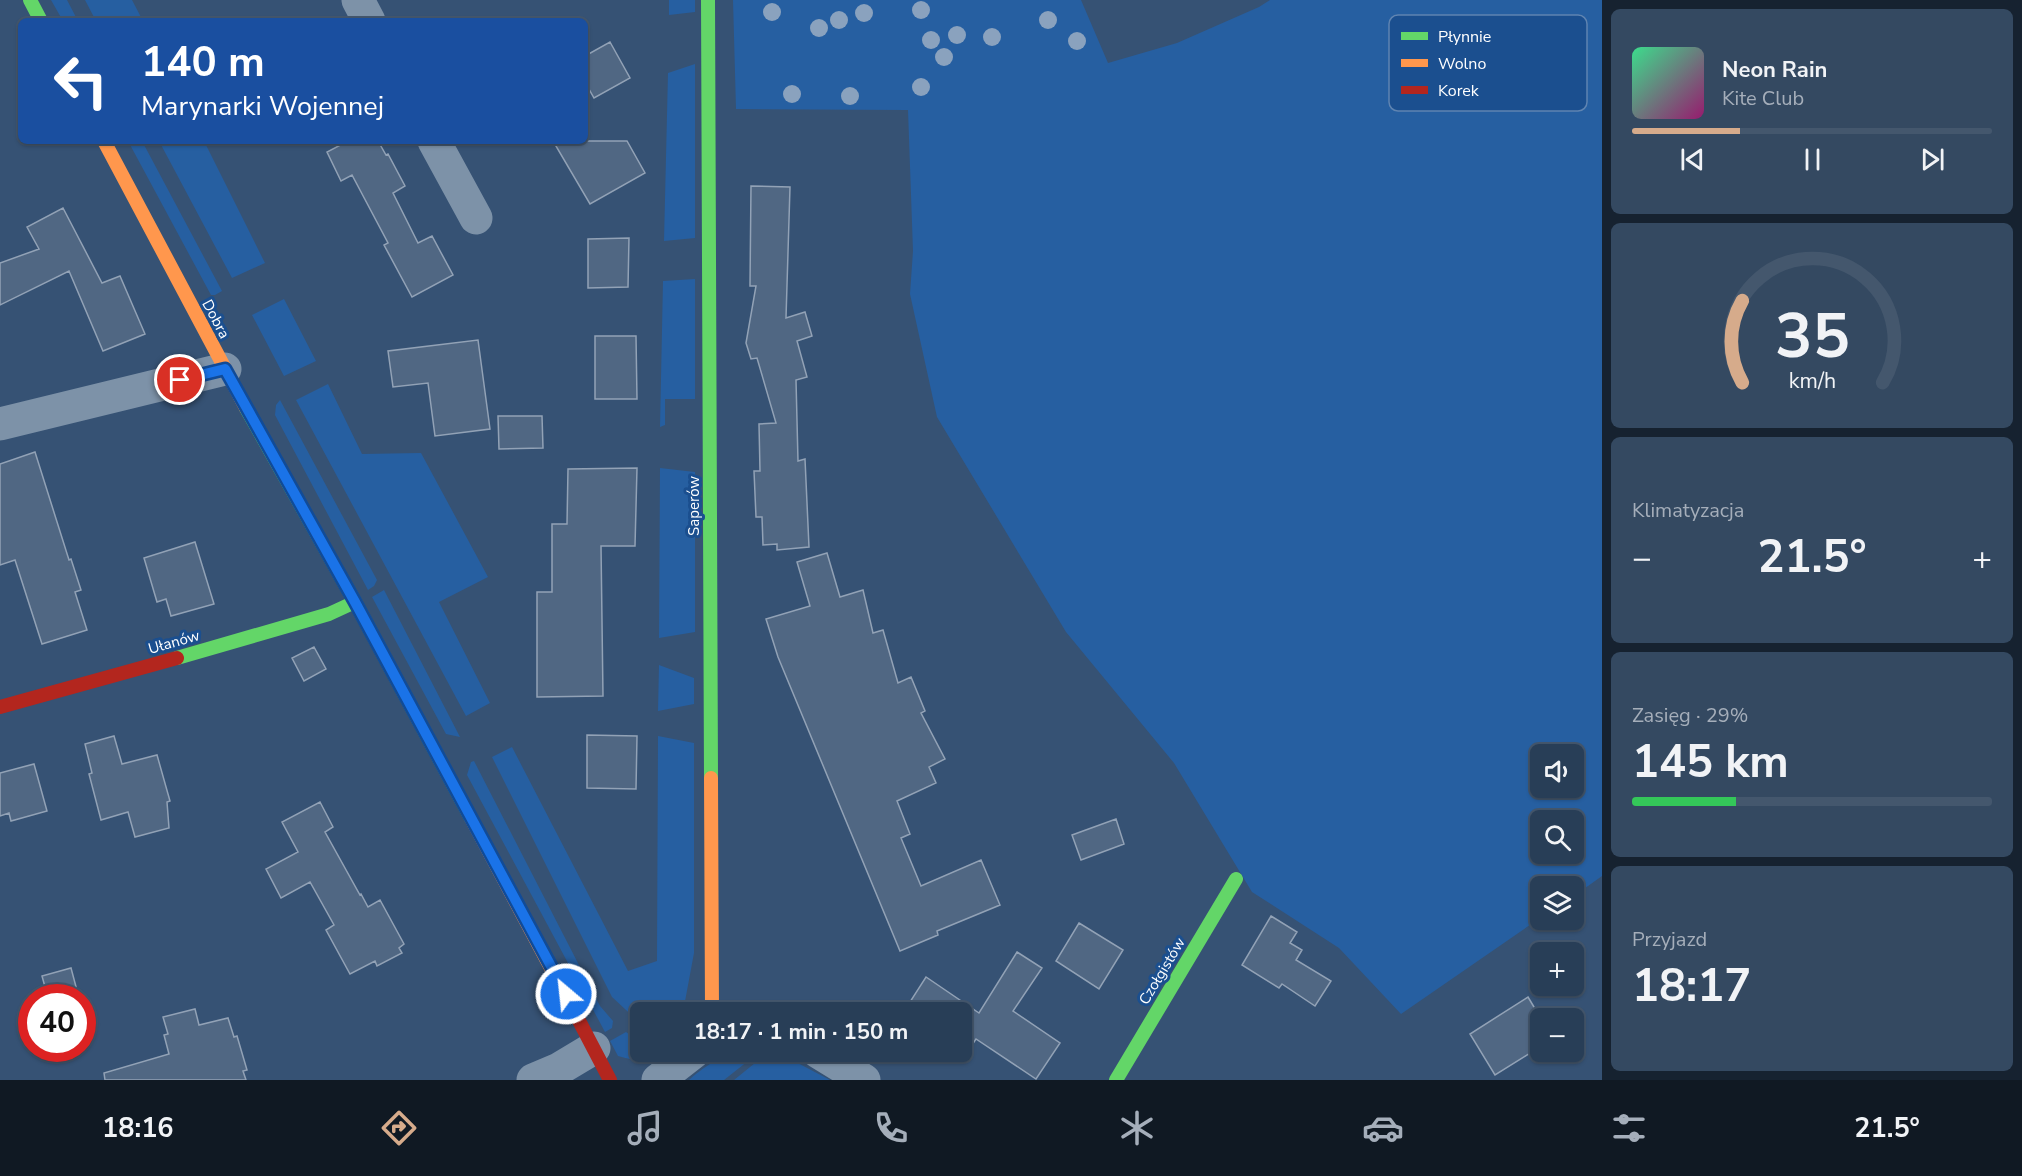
<!DOCTYPE html>
<html lang="pl">
<head>
<meta charset="utf-8">
<style>
  body { margin:0; font-family:"Nunito Sans",sans-serif; background:#344961; color:#f1f3f6; height:100vh; display:flex; flex-direction:column; font-size:22px; white-space:nowrap }
  * { box-sizing:border-box; margin:0 }
  p { font-size:20px; color:#a5aeba }
  .icon { flex:none; width:33px; height:33px; fill:none; stroke:currentColor; stroke-width:2; stroke-linecap:round; stroke-linejoin:round }
  .map { position:relative; flex:1; overflow:hidden }
  .drawer { display:flex; flex-direction:column; gap:9px; padding:9px; background:#162230; width:420px }
  .drawer>* { flex:none }
  .top-card { position:absolute; left:18px; top:18px; width:570px; height:126px; border-radius:9px; box-shadow:0 2px 4px #0004,0 0 0 2px #44576d; background:#1a4fa0; color:#fff; overflow:hidden }
  .tools { position:absolute; left:1530px; top:744px; display:grid; gap:12px }
  .tools a { display:grid; place-items:center; width:54px; height:54px; border-radius:9px; background:#283e57; box-shadow:0 2px 4px #0004,0 0 0 2px #44576d; font-size:30px }
  .speed { position:absolute; left:18px; top:984px; display:flex; gap:12px; font-size:30px; font-weight:700; text-align:center }
  .speed>* { display:grid; place-content:center; width:78px; height:78px; border-radius:50%; background:#283e57; box-shadow:0 2px 4px #0004,0 0 0 2px #44576d; line-height:1 }
  .speed .limit { border:9px solid #d22; background:#fff; color:#111 }
  .pin { position:absolute; display:grid; place-items:center; width:51px; height:51px; color:#fff; margin:-26px; border:3px solid #fff; border-radius:50%; box-shadow:0 2px 6px #0007 }
  .me { position:absolute; width:66px; margin:-33px; rotate:332deg; stroke-linejoin:round; filter:drop-shadow(0 0 4px #0008) }
  .turn { display:flex; align-items:center; gap:21px; height:126px; padding:0 24px; font-size:27px }
  .turn .icon { width:78px; height:78px; stroke-width:2.5 }
  .turn b { display:block; font-size:42px; line-height:51px }
  .big { font-size:45px; font-weight:700; line-height:1.1 }
  .drawer .card { flex:1; display:flex; flex-direction:column; justify-content:center; gap:9px; min-width:0; padding:0 21px; border-radius:9px; background:#344961 }
  .drawer .dial { align-items:center; gap:0 }
  .dial svg { height:156px; overflow:visible; fill:none; stroke:#44576d; stroke-width:7; stroke-linecap:round; text-anchor:middle }
  .dial text { fill:#f1f3f6; stroke:none }
  .song { display:flex; align-items:center; gap:18px }
  .cover { width:72px; height:72px; border-radius:9px; background:linear-gradient(135deg,hsl(150 70% 55%),hsl(320 70% 35%)) }
  .played { height:6px; border-radius:3px; background:linear-gradient(90deg,#d6ab8b 30%,#44576d 30%) }
  .keys { display:flex; justify-content:space-around; direction:ltr }
  .heat { display:flex; justify-content:space-between; align-items:center; font-size:33px; direction:ltr }
  .charge { height:9px; border-radius:4px; background:linear-gradient(90deg,#34c759 29%,#44576d 0) }
  .trip { position:absolute; left:630px; top:1002px; width:342px; height:60px; border-radius:9px; background:#283e57; box-shadow:0 2px 4px #0004,0 0 0 2px #44576d; font-weight:700; line-height:60px; text-align:center }
  .tab-bar { display:flex; height:96px; justify-content:space-around; align-items:center; background:#101923; color:#a5aeba }
  .tab-bar .icon { width:42px; height:42px }
  .tab-bar .current { color:#d6ab8b }
  .tab-bar b { font-size:27px; color:#f1f3f6 }
  main { display:flex; flex:1; min-height:0 }
  .map>svg:first-child { display:block }
  .green { fill:#265fa1; fill-rule:evenodd }
  .building { fill:#506783; stroke:#92a2b6; stroke-width:1.5 }
  .lines { fill:none; stroke-linecap:round; stroke-linejoin:round }
  .street { stroke:#7d92a8; stroke-width:33 }
  .fast { stroke:#63d668; stroke-width:14 }
  .slow { stroke:#ff974d; stroke-width:14 }
  .jam { stroke:#b3261e; stroke-width:14 }
  .tree { fill:#8aa2be }
  .route-casing { stroke:#114b97; stroke-width:15 }
  .route { stroke:#1a73e8; stroke-width:10 }
  .labels { text-anchor:middle; stroke-width:6; stroke-linejoin:round; paint-order:stroke }
  .street-label { font-size:15px; fill:#fff; stroke:#1b4f8f }
  .key { fill:#1b4f8f; stroke:#5f84b1; stroke-width:1.5 }
  .key-label { font-size:16px; fill:#fff }
</style>
</head>
<body>
<main>
<div class="map">
<svg width="1602" height="1080" viewBox="0 0 1602 1080">
  <rect width="100%" height="100%" fill="#365274"/>
  <path class="green" d="M51,0H67L78,21H63Z
    M85,0H132L143,21H96Z
    M669,0H695V12L669,15Z
    M733,0H1081L1108,63L1177,43L1259,7L1270,0H1602V876L1574,896V886H1540V918L1401,1014L1339,948L1252,892L1174,763L1066,632L937,417L910,294L913,251L908,110L736,109ZM1540,754H1574V788H1540ZM1540,820H1574V854H1540Z
    M695,64V238L664,241L668,73Z
    M128,141H142L222,291L215,295H211Z
    M159,141H204L265,263L232,278Z
    M695,279V399H665V425L660,427L663,281Z
    M284,299L316,361L284,376L252,315Z
    M328,384L362,454L421,453L488,577L439,602L490,703L466,716L296,400Z
    M280,400L377,580L374,586L368,590L275,415L276,405Z
    M660,468L695,472V632L659,638Z
    M384,590L460,737L446,734L372,597Z
    M659,665L694,678V704L658,711Z
    M658,736L694,743V953L683,1012H640V1023L612,997L492,757L512,747L628,971L657,961Z
    M474,761L600,1006L613,1021L612,1028L605,1032L467,775L471,762Z
    M626,1032L640,1042V1052H650L657,1060C643,1062 632,1060 618,1056L610,1041Z
    M746,1055L748,1061L724,1080H689C711,1061 718,1058 746,1055Z
    M756,1055L792,1060L830,1080H734L755,1063Z"/>
  <path class="building" d="M610,42L630,78L594,98L585,82V56Z
    M348,141H378L386,155L388,154L405,186L393,193L418,243L432,236L453,275L412,297L384,245L388,243L352,175L341,181L327,152Z
    M553,141H627L645,173L590,204Z
    M751,186L790,187L786,318L805,312L812,336L797,341L807,377L796,380L798,461L805,459L809,547L777,550V544L763,545L762,517H756L754,471H760L759,424L776,423L757,358L751,359L746,343L756,286H750Z
    M63,208L102,283L120,276L145,334L103,351L69,271L0,305V263L39,249L27,227Z
    M629,238L628,287L588,288V239Z
    M595,336H636L637,399H595Z
    M478,340L490,429L435,436L428,383L393,387L388,351Z
    M498,416H542L543,448L499,449Z
    M35,452L69,560L71,559L81,590L75,592L87,630L42,644L15,560L0,565V464Z
    M637,468L635,546H601L603,696L537,697V592H552V524H567L568,469Z
    M195,542L214,604L171,616L166,599L157,602L144,558Z
    M827,553L840,597L863,590L873,633L883,630L898,683L911,677L925,711L921,713L945,759L929,767L936,783L897,801L910,834L901,838L921,886L981,860L1000,905L937,931L938,935L900,951L778,657L766,619L810,606L797,562Z
    M314,647L326,669L304,681L292,658Z
    M587,735L637,736L636,789L587,788Z
    M114,736L122,764L157,755L170,801L167,802L169,828L135,837L128,812L101,820L89,774L92,773L85,744Z
    M34,764L47,811L11,821L9,813L0,816V773Z
    M320,802L333,827L325,832L360,895L361,894L368,907L380,900L404,944L399,948L402,953L377,966L375,961L350,974L326,930L334,925L310,882L281,898L266,869L298,852L282,822Z
    M1116,819L1124,844L1081,860L1072,835Z
    M1271,916L1297,932L1290,943L1302,950L1296,960L1331,981L1315,1006L1282,984L1279,988L1242,965Z
    M1079,923L1123,950L1099,989L1056,961Z
    M1017,952L1042,968L1013,1011L1060,1043L1036,1079L976,1039L962,1060L950,1052H962V1012H916L908,1005L926,977L979,1013Z
    M71,968L79,998H48L42,976Z
    M1528,997L1540,1017V1047L1495,1075L1470,1034Z
    M195,1009L199,1025L228,1018L234,1037L237,1036L247,1070L243,1071L246,1080H105L104,1073L169,1054L164,1035L168,1034L163,1017Z"/>
  <g class="lines">
    <path class="street" d="M358,0L369,21
      M434,141L476,218
      M0,424L225,369
      M818,1052L864,1080
      M533,1080L559,1069L594,1048
      M658,1080L694,1052"/>
    <path class="fast" d="M30,0L41,21
      M708,0L711,778
      M246,408L355,602L471,818
      M177,658L329,614L355,602
      M1116,1080L1236,879"/>
    <path class="slow" d="M104,141L246,408
      M711,778L712,1012
      M471,818L575,1013"/>
    <path class="jam" d="M0,707L177,658
      M575,1013L610,1080"/>
  </g>
  <g class="tree">
    <circle cx="921" cy="10" r="9"/>
    <circle cx="772" cy="12" r="9"/>
    <circle cx="864" cy="13" r="9"/>
    <circle cx="839" cy="20" r="9"/>
    <circle cx="1048" cy="20" r="9"/>
    <circle cx="819" cy="28" r="9"/>
    <circle cx="957" cy="35" r="9"/>
    <circle cx="992" cy="37" r="9"/>
    <circle cx="931" cy="40" r="9"/>
    <circle cx="1077" cy="41" r="9"/>
    <circle cx="944" cy="57" r="9"/>
    <circle cx="921" cy="87" r="9"/>
    <circle cx="792" cy="94" r="9"/>
    <circle cx="850" cy="96" r="9"/>
  </g>
  <g class="lines">
    <g class="route-casing">
      <path id="route" d="M180,380L225,369L355,602L566,994"/>
    </g>
    <use href="#route" class="route"/>
  </g>
  <g class="labels">
    <g class="street-label">
      <text transform="translate(216 319) rotate(62)" y="5">Dobra</text>
      <text transform="translate(694 506) rotate(-90)" y="5">Saperów</text>
      <text transform="translate(174 642) rotate(-16)" y="5">Ułanów</text>
      <text transform="translate(1162 971) rotate(-59)" y="5">Czołgistów</text>
    </g>
  </g>
  <rect x="1389" y="15" width="198" height="96" rx="9" class="key"/>
  <rect x="1401" y="32" width="27" height="8" fill="#63d668"/>
  <rect x="1401" y="59" width="27" height="8" fill="#ff974d"/>
  <rect x="1401" y="86" width="27" height="8" fill="#b3261e"/>
  <g class="key-label">
    <text x="1438" y="42">Płynnie</text>
    <text x="1438" y="69">Wolno</text>
    <text x="1438" y="96">Korek</text>
  </g>
</svg>
<div class="tools">
<a><svg class="icon" aria-label="sound" viewBox="0 0 24 24"><path d="M4 9h4l5-4v14l-5-4H4zM17 9q2 3 0 6"/></svg></a>
<a><svg class="icon" aria-label="search" viewBox="0 0 24 24"><circle cx="10" cy="10" r="6"/><path d="M15 15l6 6"/></svg></a>
<a><svg class="icon" aria-label="layers" viewBox="0 0 24 24"><path d="M12 4l9 5-9 5-9-5zM3 14l9 5 9-5"/></svg></a>
<a>+</a>
<a>−</a>
</div>
<div class="speed"><div class="limit">40</div></div>
<div class="pin" style="left:180px;top:380px;background:#d93025"><svg class="icon" aria-label="arrive" viewBox="0 0 24 24"><path d="M6 21V4h12l-3 4 3 4H6"/></svg></div>
<svg class="me" style="left:566px;top:994px" viewBox="-20 -20 40 40"><circle r="17" fill="#1a73e8" stroke="#fff" stroke-width="3"/><path d="M0-11L8 9 0 5-8 9z" fill="#fff"/></svg>
<div class="trip">18:17 · 1 min · 150 m</div>
<div class="top-card">
<div class="turn"><svg class="icon" aria-label="left" viewBox="0 0 24 24"><path d="M17 20v-9H6M10 6l-5 5 5 5"/></svg><div><b>140 m</b>Marynarki Wojennej</div></div>
</div>
</div>
<section class="drawer">
<div class="card">
<div class="song"><i class="cover"></i><div><b>Neon Rain</b><p>Kite Club</p></div></div>
<div class="played"></div>
<div class="keys"><svg class="icon" aria-label="previous" viewBox="0 0 24 24"><path d="M18 5L8 12l10 7zM5 5v14"/></svg><svg class="icon" aria-label="pause" viewBox="0 0 24 24"><path d="M8 5v14M16 5v14"/></svg><svg class="icon" aria-label="next" viewBox="0 0 24 24"><path d="M6 5l10 7-10 7zM19 5v14"/></svg></div>
</div>
<div class="card dial"><svg viewBox="0 0 100 80">
<path d="M14 69A42 42 0 1 1 86 69"/>
<path d="M14 69A42 42 0 0 1 14 27" stroke="#d6ab8b"/>
<text x="50" y="56" font-size="32" font-weight="700">35</text>
<text x="50" y="72" font-size="11">km/h</text>
</svg></div>
<div class="card"><p>Klimatyzacja</p>
<div class="heat"><a>−</a><b class="big">21.5°</b><a>+</a></div>
</div>
<div class="card"><p>Zasięg · 29%</p><b class="big">145 km</b><div class="charge"></div></div>
<div class="card"><p>Przyjazd</p><b class="big">18:17</b></div>
</section>
</main>
<nav class="tab-bar">
<b>18:16</b>
<svg class="icon current" aria-label="directions" viewBox="0 0 24 24"><path d="M12 3l9 9-9 9-9-9zM9 14v-3h6M13 9l2 2-2 2"/></svg>
<svg class="icon" aria-label="music" viewBox="0 0 24 24"><path d="M9 18V5l10-2v13"/><circle cx="6" cy="18" r="3"/><circle cx="16" cy="16" r="3"/></svg>
<svg class="icon" aria-label="phone" viewBox="0 0 24 24"><path d="M5 4h4l2 5-3 2q2 4 5 5l2-3 5 2v4C11 20 4 13 5 4z"/></svg>
<svg class="icon" aria-label="climate" viewBox="0 0 24 24"><path d="M12 3v18M4 7l16 10M4 17L20 7"/></svg>
<svg class="icon" aria-label="car" viewBox="0 0 24 24"><path d="M5 17H2v-5l4-1 3-4h7l3 4 3 1v5h-3M9 17h6M6 11h13"/><circle cx="7" cy="17" r="2"/><circle cx="17" cy="17" r="2"/></svg>
<svg class="icon" aria-label="filters" viewBox="0 0 24 24"><path d="M4 7h16M4 17h16"/><circle cx="9" cy="7" r="2"/><circle cx="15" cy="17" r="2"/></svg>
<b>21.5°</b>
</nav>
</body>
</html>
